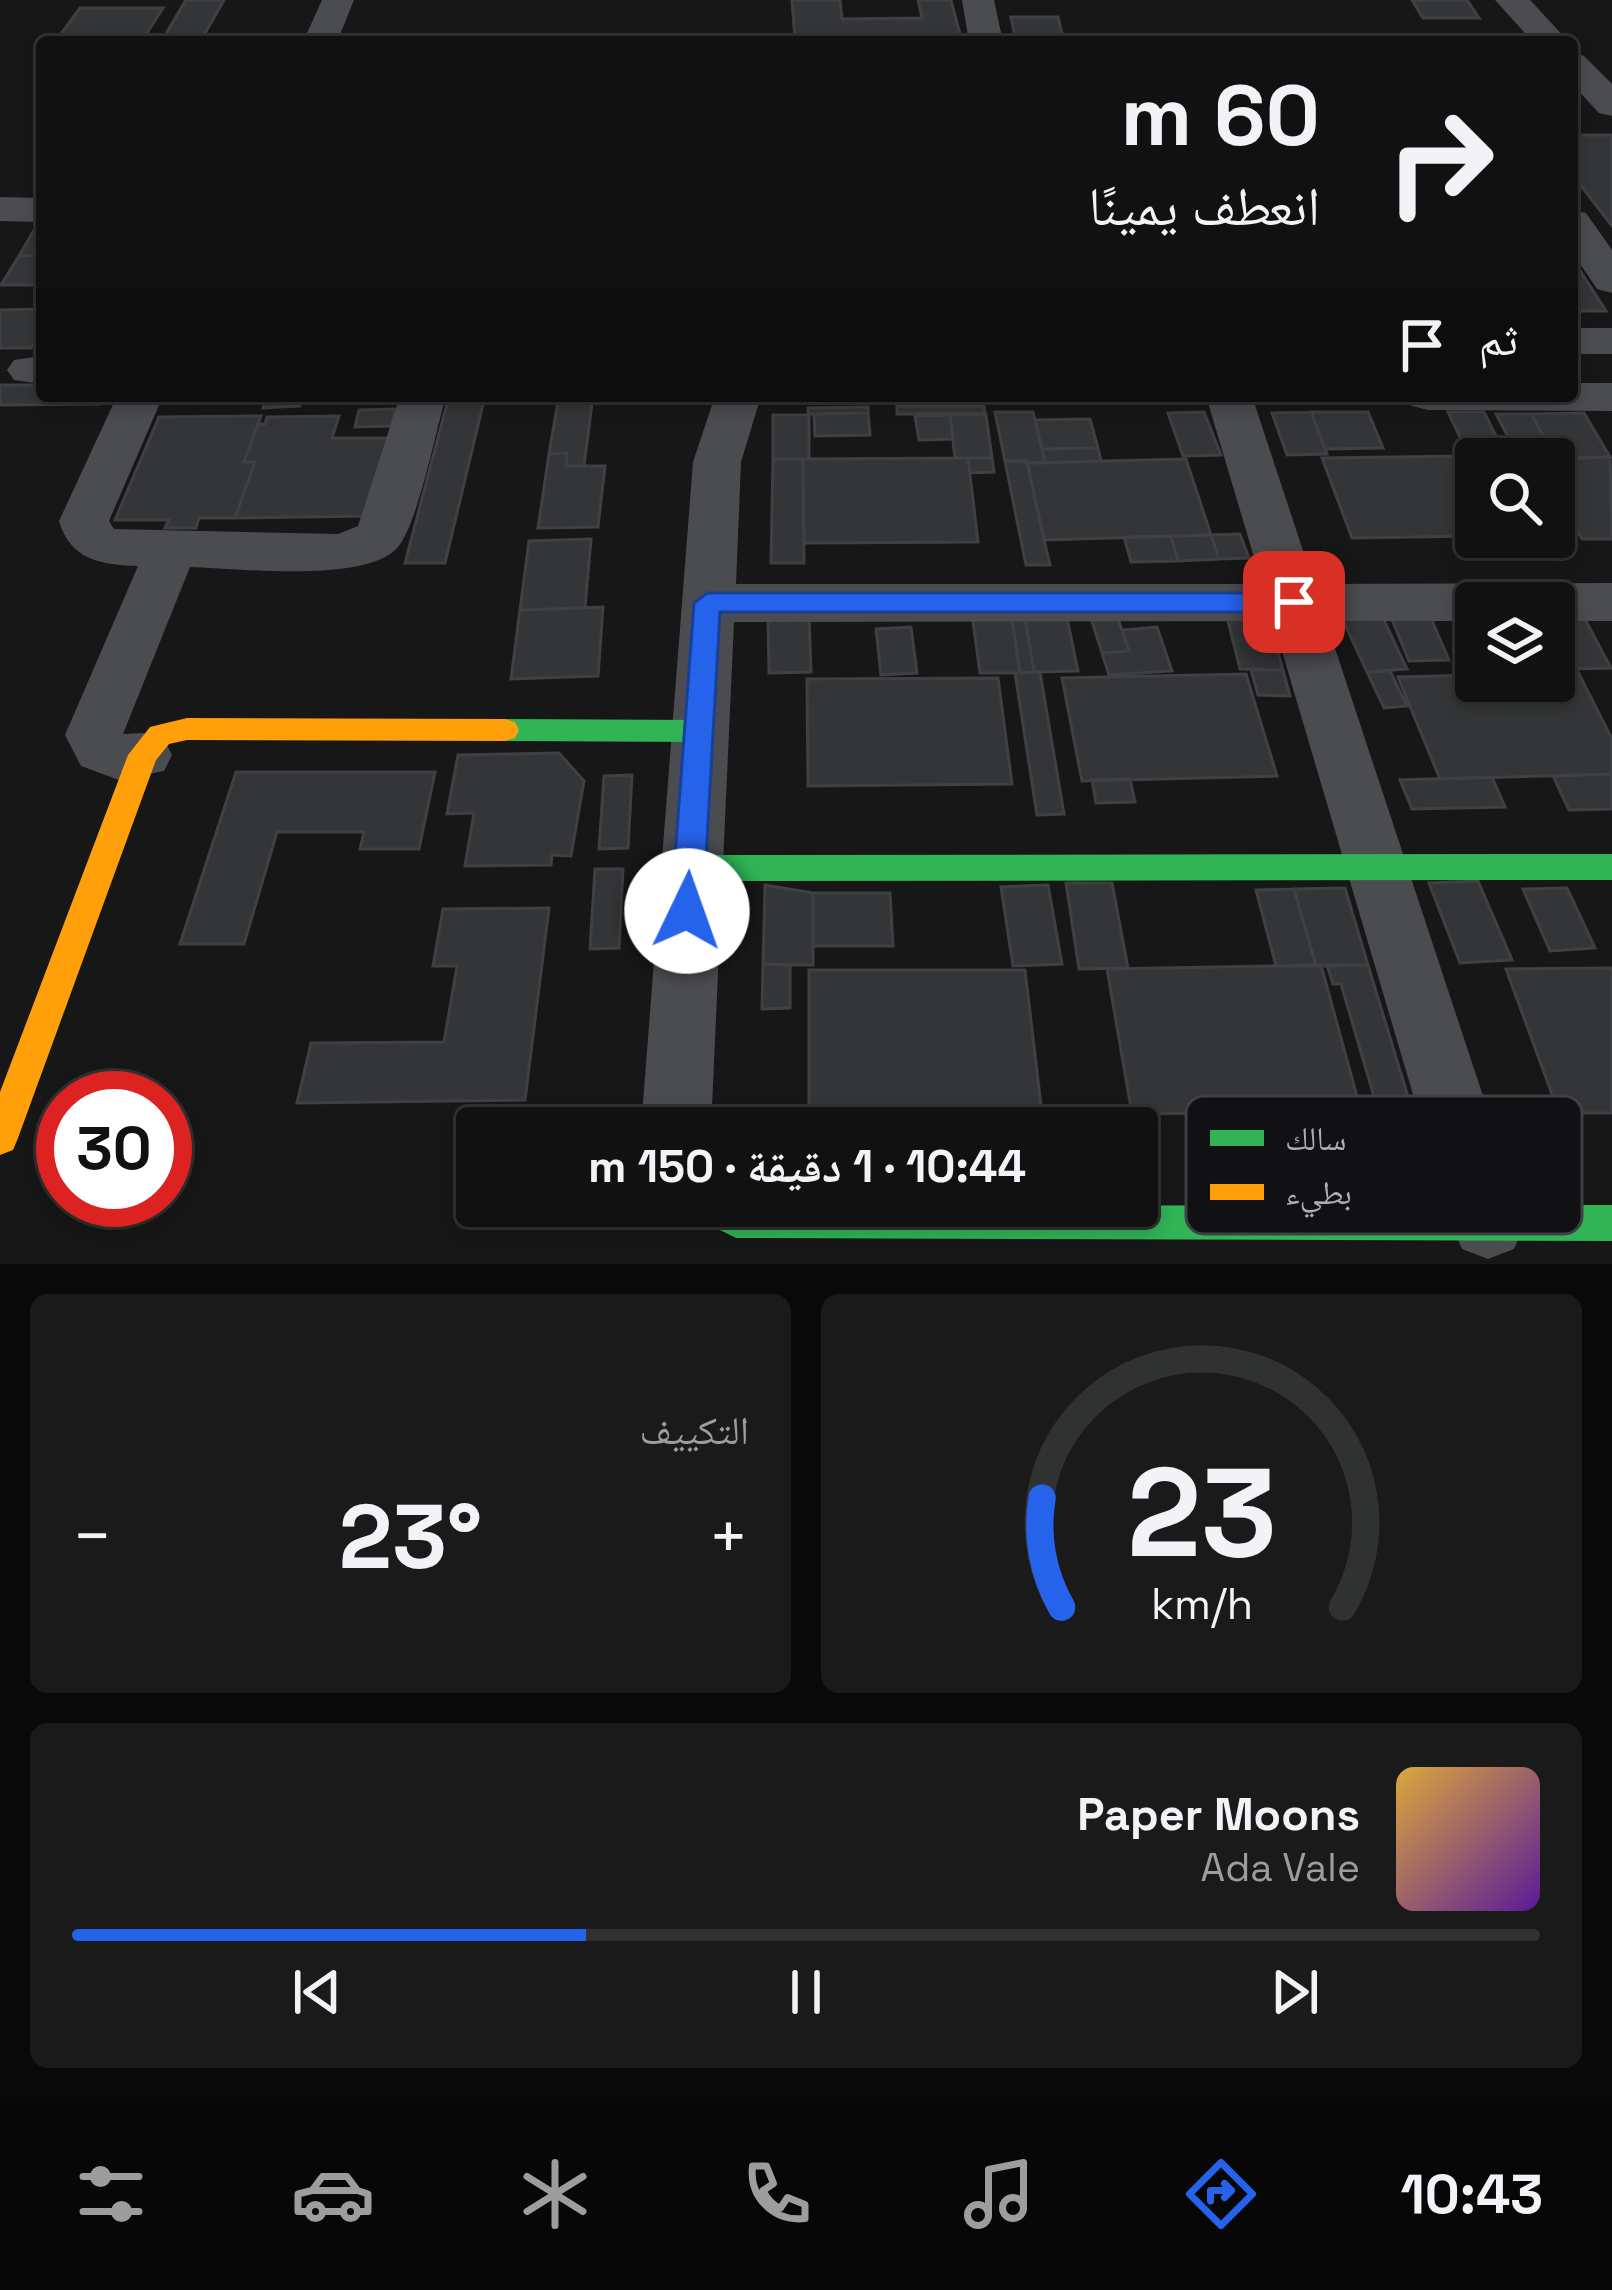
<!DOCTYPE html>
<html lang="ar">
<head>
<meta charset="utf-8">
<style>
  body { margin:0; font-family:"Space Grotesk","Noto Naskh Arabic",sans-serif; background:#1a1a1a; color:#f1f3f6; direction:rtl; height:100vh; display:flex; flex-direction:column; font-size:45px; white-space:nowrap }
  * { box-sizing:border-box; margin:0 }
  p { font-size:39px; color:#9c9d9f }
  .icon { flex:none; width:66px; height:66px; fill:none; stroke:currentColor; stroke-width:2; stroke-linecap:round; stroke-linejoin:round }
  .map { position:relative; height:1264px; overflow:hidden; direction:ltr }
  .panel { display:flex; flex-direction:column; gap:30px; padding:30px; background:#090909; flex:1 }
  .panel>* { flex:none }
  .banner { position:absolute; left:36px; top:36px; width:1542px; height:366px; border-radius:12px; box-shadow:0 6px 18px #0003,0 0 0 3px #303131; direction:rtl; background:#111; color:#f1f3f6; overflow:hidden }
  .buttons { position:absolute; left:1455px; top:438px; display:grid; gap:24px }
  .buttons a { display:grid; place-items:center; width:120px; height:120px; border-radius:12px; background:#111; box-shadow:0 6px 18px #0003,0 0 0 3px #303131; font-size:60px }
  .speed { position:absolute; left:36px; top:1071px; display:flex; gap:24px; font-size:60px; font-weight:700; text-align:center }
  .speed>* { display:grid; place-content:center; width:156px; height:156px; border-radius:50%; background:#111; box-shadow:0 6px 18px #0003,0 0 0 3px #303131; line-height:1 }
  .speed .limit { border:18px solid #d22; background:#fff; color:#111 }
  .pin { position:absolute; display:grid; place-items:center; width:102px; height:102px; color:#fff; margin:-51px; border-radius:24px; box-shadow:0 6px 18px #0006 }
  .me { position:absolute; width:132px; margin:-66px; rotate:3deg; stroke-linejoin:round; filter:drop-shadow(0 0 9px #0008) }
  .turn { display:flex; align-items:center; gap:42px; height:252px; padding:0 60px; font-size:54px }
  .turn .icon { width:156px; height:156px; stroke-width:2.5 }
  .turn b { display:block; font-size:84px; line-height:102px }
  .then { display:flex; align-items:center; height:114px; padding:0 60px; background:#0003; gap:24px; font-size:45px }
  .big { font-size:90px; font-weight:700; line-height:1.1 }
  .panel .tile { flex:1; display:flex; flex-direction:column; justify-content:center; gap:18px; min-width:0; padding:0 42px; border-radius:18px; background:#1a1a1a }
  .panel .dial { align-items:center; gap:0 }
  .dial svg { height:312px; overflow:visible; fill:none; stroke:#303131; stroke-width:7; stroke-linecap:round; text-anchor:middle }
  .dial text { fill:#f1f3f6; stroke:none }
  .song { display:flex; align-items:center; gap:36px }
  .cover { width:144px; height:144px; border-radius:18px; background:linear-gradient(135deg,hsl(40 70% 55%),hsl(270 70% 35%)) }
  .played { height:12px; border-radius:6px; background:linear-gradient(90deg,#2563eb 35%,#303131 35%) }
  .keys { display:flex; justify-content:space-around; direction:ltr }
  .heat { display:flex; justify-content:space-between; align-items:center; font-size:66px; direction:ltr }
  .panel .tiles { flex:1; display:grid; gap:30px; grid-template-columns:1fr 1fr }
  .tile:last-child { grid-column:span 2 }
  .trip { position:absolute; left:456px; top:1107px; width:702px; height:120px; border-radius:12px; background:#111; box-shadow:0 6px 18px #0003,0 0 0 3px #303131; font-weight:700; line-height:120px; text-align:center; direction:rtl }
  .tab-bar { display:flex; height:192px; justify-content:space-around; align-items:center; background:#070707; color:#9c9d9f }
  .tab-bar .icon { width:84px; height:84px }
  .tab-bar .active { color:#2563eb }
  .tab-bar b { font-size:54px; color:#f1f3f6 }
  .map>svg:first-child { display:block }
  .building { fill:#343537; stroke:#3f4043; stroke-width:3 }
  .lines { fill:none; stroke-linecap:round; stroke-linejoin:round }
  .street { fill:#4b4c50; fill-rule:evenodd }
  .fast { fill:#30b455; fill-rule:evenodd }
  .slow { fill:#ff9f0a; fill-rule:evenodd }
  .route { fill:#2563eb; stroke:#184099; stroke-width:3 }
  .key { fill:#111113; stroke:#3e4045; stroke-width:3 }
  .key-label { font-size:33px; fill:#a8adb8 }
</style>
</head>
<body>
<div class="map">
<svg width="1612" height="1264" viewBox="0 0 1612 1264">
  <rect width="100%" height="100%" fill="#171717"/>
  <path class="building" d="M186,0H224L200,42H161Z
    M792,0H840L842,19L922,18L918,0H951L961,38L795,40Z
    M1412,0H1467L1479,18H1423Z
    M80,8H163L141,42H55Z
    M1011,17H1058L1064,42H1016Z
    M1572,135H1612V226L1572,174Z
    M37,225H42V255L19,256Z
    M42,255V285H1L19,256Z
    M1572,258L1606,311H1572Z
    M42,309V328L31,348H0V310Z
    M0,385H42V396H104L100,404L0,405Z
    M266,396H303L300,406L263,408Z
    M449,396H485L445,563H405Z
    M559,396H593L584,466H566L567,453L549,454Z
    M897,406H984L985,413L897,414Z
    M868,407V413L808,414V408Z
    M395,409L392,426L355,427L359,410Z
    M995,412H1033L1045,463L1005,461Z
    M1204,412L1221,455L1183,456L1168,413Z
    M1311,412L1327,454L1287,455L1272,413Z
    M1311,412H1368L1383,448L1325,449Z
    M1448,412H1484L1506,456H1469Z
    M868,413L870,435L815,436L814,414Z
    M1584,413L1610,457L1556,459L1531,414Z
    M1496,414H1531L1556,459H1520Z
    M773,415H809V459H773Z
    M950,415H986L992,458H955Z
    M950,415L953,439L919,440L915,416Z
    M261,416L244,462H255L235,518H199L196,528H165L169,520H115L159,417Z
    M339,416L332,438H389L368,516L235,518L255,462H244L258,424H265L267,417Z
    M1090,419L1098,448L1042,449L1035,420Z
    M1098,448L1101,461L1045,463L1042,449Z
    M567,453L566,466H605L598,527L538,528L549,454Z
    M1469,456L1484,459H1476V536L1352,538L1322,458Z
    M1610,457L1612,539H1582L1576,528H1563L1554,511V498H1561L1554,486V459L1539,458Z
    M968,458L978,542L804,543L803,459Z
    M968,458H992L994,472L970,473Z
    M773,459H803L804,563H771Z
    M1186,459L1211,535L1044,540L1027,463Z
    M1027,460L1044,540L1050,565H1026L1005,461Z
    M1240,534L1249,558L1219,559L1211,535Z
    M1211,535L1219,559L1178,561L1171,536Z
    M1171,536L1178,561L1131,562L1124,537Z
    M591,539L585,608L520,610L529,541Z
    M603,607L598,676L511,679L520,610Z
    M1580,610L1611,668L1570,669L1554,638V611Z
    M1380,612L1407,669L1367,672L1340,614Z
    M1011,613H1024L1034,672L1020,673Z
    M1011,613L1020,673H980L972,614Z
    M1024,613H1066L1078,671L1034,672Z
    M1226,613H1267L1283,670L1240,669Z
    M809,615L811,672L769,673L768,616Z
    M1117,616L1129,651L1102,653L1091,618Z
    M1430,616L1449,660L1409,661L1391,617Z
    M911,627L917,673L881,675L876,629Z
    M1157,627L1172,671L1109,675L1102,653L1129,651L1122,630Z
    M1251,670H1283L1290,696L1258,695Z
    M1390,671L1407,706L1384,708L1367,672Z
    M1040,672L1064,814L1037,815L1015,673Z
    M1578,672L1612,739V774L1440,779L1398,677L1476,675V681H1554V673Z
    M1246,674L1277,776L1082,781L1062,678Z
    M998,678L1012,784L808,786L807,679Z
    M559,753L584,781L571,856L552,855L551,865L465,866L474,813L447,814L458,755Z
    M236,772H435L419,849H360L364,832H277L244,944H180Z
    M1612,774V809L1569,810L1553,776Z
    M632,775L628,848L599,849L604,776Z
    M1492,777L1505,807L1412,809L1400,780Z
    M1130,779L1135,802L1096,803L1092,780Z
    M595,869H623L619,948L590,949Z
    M1478,881L1512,960L1460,963L1429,883Z
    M1066,883H1112L1128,968L1079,969Z
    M765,885L813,893V965L763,964Z
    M1048,885L1062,964L1013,966L1001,887Z
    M1345,888L1368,965L1316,966L1294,889Z
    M1567,888L1595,948L1550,951L1523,889Z
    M1294,889L1316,966H1276L1256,890Z
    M813,893H890L893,946H813Z
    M549,908L525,1100L297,1103L311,1043L444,1042L457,966H433L443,909Z
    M763,964L790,965V1008L762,1009Z
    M1321,965L1361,1111L1132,1114L1107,969Z
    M1327,965H1368L1409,1100H1375L1341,984H1333Z
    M1612,968V1113H1559L1506,969Z
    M809,970H1025L1042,1114H809Z"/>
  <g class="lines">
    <path class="street" d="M322,0H354L337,42H303Z
      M962,0H994L1003,42H969Z
      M1495,0H1530L1569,42H1533Z
      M1572,52L1584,56L1612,84V116L1599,113L1572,84Z
      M0,197L42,198V222L0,221Z
      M1572,210L1586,213L1612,250V293L1597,289L1572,252Z
      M1572,328H1612V354H1572Z
      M42,356V384L14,380L7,370L14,360Z
      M1572,383H1612V411L1428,410L1412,406L1405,396H1572Z
      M117,396H163L109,521L114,529L338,534L358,526L400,396H446C436,430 418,523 398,547C367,584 236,568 190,567L123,734L143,733L164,739L172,755L164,771L119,780L81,766L65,735L138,566C102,565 70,560 59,521Z
      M715,396H761L741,462L736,584H1262L1206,396H1252L1314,584L1612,583V621H1554V603H1476V621H1326L1525,1223L1514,1249L1488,1259L1462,1249L1451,1223L1273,621L734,622L711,1128H641L693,462Z"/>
    <path class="fast" d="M505,719L698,720L708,723L712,731L708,739L698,742L505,741L495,738L491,730L495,722Z
      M1612,854V880L689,881L678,877L674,868L678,859L689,855Z
      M1612,1205V1241L736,1238L698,1219L693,1206Z"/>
    <path class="slow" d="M187,718L505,719L515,722L519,730L515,738L505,741L187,740L169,744L156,760L18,1138L13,1150L0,1155V1092L128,755L150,727Z"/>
  </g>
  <path class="route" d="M707,593H1294L1308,602L1294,612H720L703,911L698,921L687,925L675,921L671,911L694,603Z"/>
  <rect x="1186" y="1096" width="396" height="138" rx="18" class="key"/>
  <rect x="1210" y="1130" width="54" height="16" fill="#30b455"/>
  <rect x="1210" y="1184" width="54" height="16" fill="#ff9f0a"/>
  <g class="key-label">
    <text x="1285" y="1150">سالك</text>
    <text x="1285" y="1204">بطيء</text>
  </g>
</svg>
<div class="buttons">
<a><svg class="icon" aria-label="search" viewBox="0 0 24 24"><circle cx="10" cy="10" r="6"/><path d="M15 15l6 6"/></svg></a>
<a><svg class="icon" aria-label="layers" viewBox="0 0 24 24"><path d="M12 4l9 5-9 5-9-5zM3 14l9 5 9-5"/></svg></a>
</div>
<div class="speed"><div class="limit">30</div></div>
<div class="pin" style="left:1294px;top:602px;background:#d93025"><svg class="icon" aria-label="arrive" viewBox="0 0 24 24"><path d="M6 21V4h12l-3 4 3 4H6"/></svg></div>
<svg class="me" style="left:687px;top:911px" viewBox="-20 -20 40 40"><circle r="19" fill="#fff"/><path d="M0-13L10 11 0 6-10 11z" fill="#2563eb"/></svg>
<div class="trip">10:44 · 1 دقيقة · 150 m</div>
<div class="banner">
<div class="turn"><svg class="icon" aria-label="right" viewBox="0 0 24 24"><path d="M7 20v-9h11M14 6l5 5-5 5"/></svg><div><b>60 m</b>انعطف يمينًا</div></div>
<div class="then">ثم<svg class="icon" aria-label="arrive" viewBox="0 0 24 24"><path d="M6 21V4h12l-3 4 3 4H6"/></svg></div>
</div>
</div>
<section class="panel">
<div class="tiles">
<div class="tile dial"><svg viewBox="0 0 100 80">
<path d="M14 69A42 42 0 1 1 86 69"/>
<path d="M14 69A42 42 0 0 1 9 41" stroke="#2563eb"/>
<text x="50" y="56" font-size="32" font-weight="700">23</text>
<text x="50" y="72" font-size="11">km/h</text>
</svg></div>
<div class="tile"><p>التكييف</p>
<div class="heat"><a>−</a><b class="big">23°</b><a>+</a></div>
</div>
<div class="tile">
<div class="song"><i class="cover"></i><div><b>Paper Moons</b><p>Ada Vale</p></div></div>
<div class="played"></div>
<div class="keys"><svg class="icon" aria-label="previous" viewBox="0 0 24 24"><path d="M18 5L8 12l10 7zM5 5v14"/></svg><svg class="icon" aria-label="pause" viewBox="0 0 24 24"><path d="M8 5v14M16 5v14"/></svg><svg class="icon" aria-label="next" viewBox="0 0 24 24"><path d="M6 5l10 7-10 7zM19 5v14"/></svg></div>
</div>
</div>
</section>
<nav class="tab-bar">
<b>10:43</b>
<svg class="icon active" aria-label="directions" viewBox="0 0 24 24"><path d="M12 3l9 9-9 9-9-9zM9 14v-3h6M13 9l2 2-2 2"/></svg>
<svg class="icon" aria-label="music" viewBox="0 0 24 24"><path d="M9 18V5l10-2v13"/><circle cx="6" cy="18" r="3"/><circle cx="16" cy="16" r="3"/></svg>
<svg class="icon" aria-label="phone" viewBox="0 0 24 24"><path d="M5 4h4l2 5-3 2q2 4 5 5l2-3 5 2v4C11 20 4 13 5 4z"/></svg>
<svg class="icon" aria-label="climate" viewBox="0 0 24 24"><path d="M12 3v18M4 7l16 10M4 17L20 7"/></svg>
<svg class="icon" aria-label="car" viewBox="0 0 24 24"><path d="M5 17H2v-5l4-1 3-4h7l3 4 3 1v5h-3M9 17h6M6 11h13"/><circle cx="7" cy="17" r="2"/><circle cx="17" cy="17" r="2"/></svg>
<svg class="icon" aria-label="filters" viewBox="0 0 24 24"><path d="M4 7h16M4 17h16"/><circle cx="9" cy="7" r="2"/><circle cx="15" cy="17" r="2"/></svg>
</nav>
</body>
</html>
